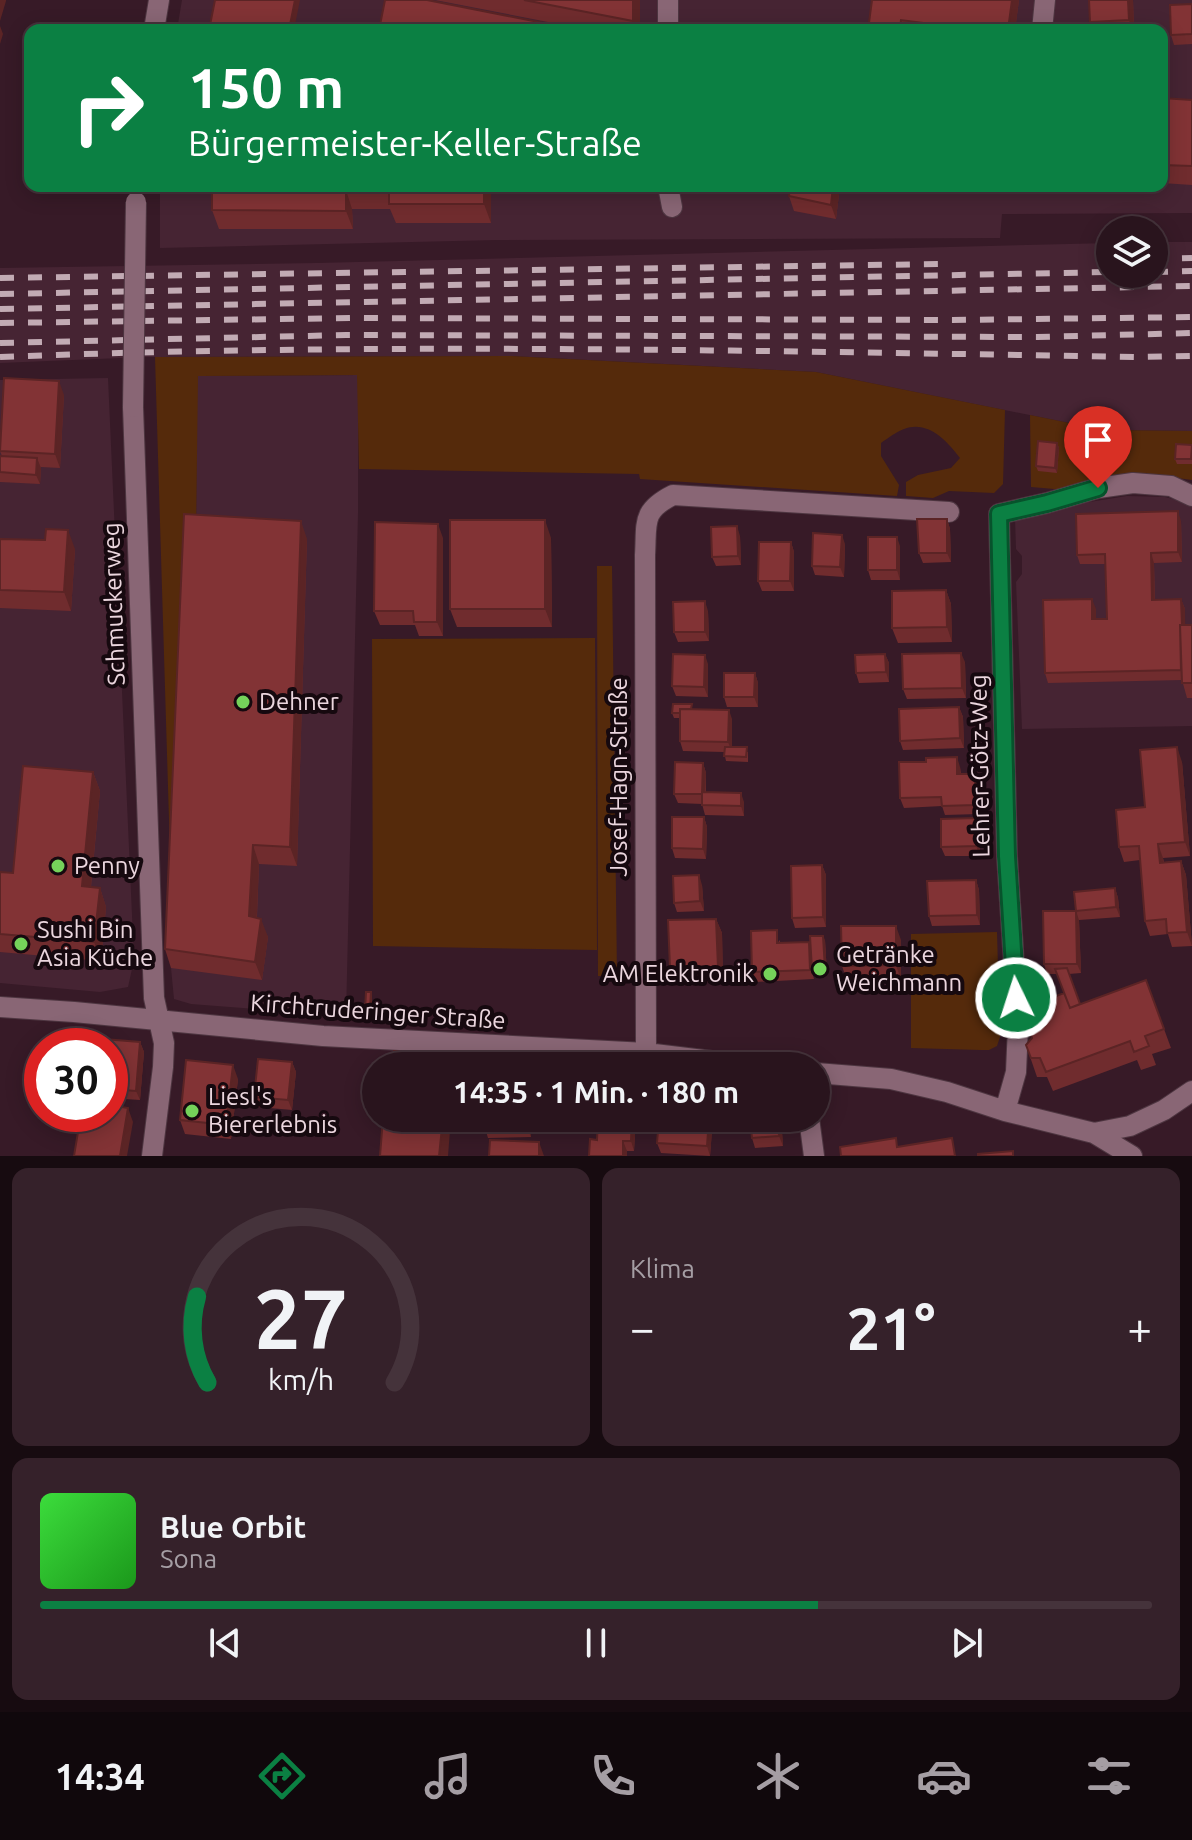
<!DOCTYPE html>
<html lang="de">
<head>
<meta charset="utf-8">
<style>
  body { margin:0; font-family:Ubuntu,sans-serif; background:#35212a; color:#f1f3f6; height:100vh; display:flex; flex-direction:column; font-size:30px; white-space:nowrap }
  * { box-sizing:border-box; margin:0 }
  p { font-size:26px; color:#a59ea4 }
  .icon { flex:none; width:44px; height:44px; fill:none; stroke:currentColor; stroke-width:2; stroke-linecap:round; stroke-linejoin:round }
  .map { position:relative; height:1156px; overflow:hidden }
  .sheet { display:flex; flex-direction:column; gap:12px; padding:12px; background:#170b10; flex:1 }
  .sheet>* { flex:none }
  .top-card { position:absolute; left:24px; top:24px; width:1144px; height:168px; border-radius:16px; box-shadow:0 4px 20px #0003,0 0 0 2px #45333b; background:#0b8043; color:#fff; overflow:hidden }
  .fabs { position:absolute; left:1096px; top:216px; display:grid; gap:16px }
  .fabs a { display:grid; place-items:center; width:72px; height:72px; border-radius:50%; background:#29141d; box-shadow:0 4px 20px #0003,0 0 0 2px #45333b; font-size:40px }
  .speed { position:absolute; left:24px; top:1028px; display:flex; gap:16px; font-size:40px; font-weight:700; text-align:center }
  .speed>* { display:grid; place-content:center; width:104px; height:104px; border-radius:50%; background:#29141d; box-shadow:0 4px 20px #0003,0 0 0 2px #45333b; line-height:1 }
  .speed .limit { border:12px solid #d22; background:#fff; color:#111 }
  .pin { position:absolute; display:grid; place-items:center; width:68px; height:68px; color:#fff; margin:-82px -34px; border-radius:50% 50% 50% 0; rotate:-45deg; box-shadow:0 0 8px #0007 }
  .pin .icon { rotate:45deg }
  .me { position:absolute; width:88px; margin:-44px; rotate:356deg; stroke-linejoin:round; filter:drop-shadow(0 0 6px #0008) }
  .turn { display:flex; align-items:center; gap:28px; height:168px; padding:0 32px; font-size:36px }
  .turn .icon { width:104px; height:104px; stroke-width:2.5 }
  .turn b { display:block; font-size:56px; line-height:68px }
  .big { font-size:60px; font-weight:600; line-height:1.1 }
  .sheet .card { flex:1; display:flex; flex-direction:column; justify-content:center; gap:12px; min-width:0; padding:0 28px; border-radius:16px; background:#35212a }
  .sheet .dial { align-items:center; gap:0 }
  .dial svg { height:208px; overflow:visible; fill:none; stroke:#45333b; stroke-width:7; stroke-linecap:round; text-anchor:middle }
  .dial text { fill:#f1f3f6; stroke:none }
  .song { display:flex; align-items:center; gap:24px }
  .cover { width:96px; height:96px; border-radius:12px; background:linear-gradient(135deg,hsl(120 70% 55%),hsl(120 70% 35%)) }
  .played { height:8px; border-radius:4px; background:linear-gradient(90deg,#0b8043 70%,#45333b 70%) }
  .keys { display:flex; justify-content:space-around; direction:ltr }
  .heat { display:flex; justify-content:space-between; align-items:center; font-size:44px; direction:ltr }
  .sheet .tiles { flex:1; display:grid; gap:12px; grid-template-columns:1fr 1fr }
  .card:last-child { grid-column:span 2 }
  .trip { position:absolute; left:362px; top:1052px; width:468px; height:80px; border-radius:40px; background:#29141d; box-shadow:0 4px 20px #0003,0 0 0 2px #45333b; font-weight:600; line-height:80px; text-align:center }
  .tab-bar { display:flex; height:128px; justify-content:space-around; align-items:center; background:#10080c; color:#a59ea4 }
  .tab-bar .icon { width:56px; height:56px }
  .tab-bar .selected { color:#0b8043 }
  .tab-bar b { font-size:36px; color:#f1f3f6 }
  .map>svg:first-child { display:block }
  .built { fill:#462433 }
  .green { fill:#552a0b }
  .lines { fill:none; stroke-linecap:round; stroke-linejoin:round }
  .minor-casing { stroke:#4e3641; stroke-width:22 }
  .minor { stroke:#896675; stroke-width:20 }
  .rail { stroke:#c2abb4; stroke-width:6; stroke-dasharray:14 14; stroke-linecap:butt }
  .minor-bridge-casing { stroke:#4e3641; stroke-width:22; stroke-linecap:butt }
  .minor-bridge { stroke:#896675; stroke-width:20 }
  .wall { fill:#702c2e }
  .shaded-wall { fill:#5b2425 }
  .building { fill:#823335; stroke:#5b2425; stroke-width:2 }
  .route-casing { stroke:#07532c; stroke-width:20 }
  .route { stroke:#0b8043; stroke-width:14 }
  .poi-dot { fill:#75d25a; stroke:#16090f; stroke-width:3 }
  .labels { text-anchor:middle; stroke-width:8; stroke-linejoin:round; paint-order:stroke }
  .street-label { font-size:24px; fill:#ebd6de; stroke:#16090f }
  .poi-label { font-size:24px; fill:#ebd6de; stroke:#16090f; text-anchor:start }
</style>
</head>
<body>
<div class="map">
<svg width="1192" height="1156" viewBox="0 0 1192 1156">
  <rect width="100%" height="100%" fill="#371a27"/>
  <path class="built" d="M182,0H1192V213L1002,214L1000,238L497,240L160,248V186H1162V30H177Z
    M1154,242H1192V431L1104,430L816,372L511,356L145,357L0,363V268L317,263L1110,243V274H1154Z
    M358,375V513L346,1016L191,1004L174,999L171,968L196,532L197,376Z
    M108,378L134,960L128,987L100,992L0,983V380Z
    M1127,496L1165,497L1192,504V726L1022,729L1016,582L1022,574V556L1016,549L1015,518L1083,503Z"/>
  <path class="green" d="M511,356L816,372L1005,410L1003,484L994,493L949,491L933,498L906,496V482L918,475L951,468L960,458C947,441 928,420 904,429C896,432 888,438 881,443V456L899,485L897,496L640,479L639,474L359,469L357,375L198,376L196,533L170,853L155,357Z
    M1030,415L1104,430L1192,431V480L1148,474L1066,490L1031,487Z
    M597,566H612L617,976H598Z
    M595,638L597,950L373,946L372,639Z
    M997,932L1000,1037L997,1046L989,1050H981L911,1048V934Z"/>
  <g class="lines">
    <g class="minor-casing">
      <path id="minor" d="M154,30L159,0
        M668,30V0
        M1042,30L1045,0
        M668,186L672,207
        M133,407L154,998L164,1043L163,1067L152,1156
        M0,1007L74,1012L323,1036L646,1053L753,1066
        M646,1053L645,555C647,523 641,511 673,495L949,512
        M816,1073L891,1079L947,1092L1005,1111L1094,1133L1132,1156
        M1005,1111L1016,1072L1018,1026L1007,856L999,514L1047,503L1098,488L1133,483L1171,486L1192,496
        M809,1118L814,1156
        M1094,1133L1130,1126L1164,1110L1192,1091"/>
    </g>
    <use href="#minor" class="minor"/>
    <path class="rail" d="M1154,259L1192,258
      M1154,272L1192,271
      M0,278L938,264
      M0,294L1110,272
      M0,309L1192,286
      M0,323L352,318L952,320L1192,317
      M0,343L346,335L1037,337L1192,333
      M0,357C380,342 761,351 1141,357L1192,356"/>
    <g class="minor-bridge-casing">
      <path id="minor-bridge" d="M133,407L136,202"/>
    </g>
    <use href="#minor-bridge" class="minor-bridge"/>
  </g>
  <path class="wall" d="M435,0H640V30H589Z
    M872,0H1019L1015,30H868Z
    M1133,0L1134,30H1093L1090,22Z
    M1192,4V44L1174,45L1171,35Z
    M1162,98L1192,100V185L1162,183Z
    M212,186H491V223H396L390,209H352L353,229H219L212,210Z
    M840,186L836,219L794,211L789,196Z
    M64,395L60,468L41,467L40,484L0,482V456H2L0,451Z
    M1057,443L1059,448L1057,473L1038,471L1036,466Z
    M1192,445V464H1177L1175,459Z
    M1108,448L1110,467L1097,468L1095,463Z
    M947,519L950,529L951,562L923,563L919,553Z
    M1181,521L1182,562L1154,563L1155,600L1181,599L1185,609V625H1192V698H1187L1182,680L1048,683L1045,673L1096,609V619H1107L1106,564H1080L1077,555Z
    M740,536L741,565L716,566L712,557Z
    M443,538V636H419L415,625H380L374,611Z
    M551,538L552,627H457L450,609Z
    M0,539L45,540L75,549L71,611L0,608Z
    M307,539L297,866L259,864L257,917L268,937L262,980L171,968L165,949Z
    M791,542L794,552V591H762L758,581Z
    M845,544L844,577L815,575L812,566Z
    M900,546V580H871L868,570Z
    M946,590L951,604L952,642L898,643L892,628Z
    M708,611L709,641L678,642L674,632Z
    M885,654L889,663V682L859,683L856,673Z
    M965,662L966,698L907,699L903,689Z
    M708,664V697L676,696L672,686Z
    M755,673L758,683V707H727L724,697Z
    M959,707L963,717L964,748L903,750L900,741Z
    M693,709L732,719V747L748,752V762L726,761L724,752L683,751L680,741V718H674L672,713Z
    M926,762L960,767L961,774L978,784L979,814L945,815L942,806L904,808L900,798Z
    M1182,762L1190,856L1163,858L1164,862L1181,861L1186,875L1192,946L1172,947L1168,934L1150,936L1145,921L1140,860L1124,862L1119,847L1145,807Z
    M703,763L706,773V792L744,802V816L705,815L702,804L678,803L674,794Z
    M93,772L100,791L91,887L100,888L106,907L101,961L0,952V872L13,873Z
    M704,817L707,827L706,859L675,858L672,848Z
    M976,818L979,828L980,856H945L941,847Z
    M822,865L826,875V927L795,928L792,918Z
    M976,880L979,890L980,925L932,926L929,916Z
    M702,885L704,911L677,912L674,903Z
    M1115,888L1118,898L1120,917L1079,920L1081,973L1069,974L1080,1004L1146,980L1171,1048L1152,1054L1156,1065L1141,1070L1137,1060L1053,1091L1047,1077H1037L1026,1045L1032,1038L1034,1021L1064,993L1057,974H1047L1044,964L1076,911Z
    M716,919L722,933L723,981L675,983L670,968Z
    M780,940V943L811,946L825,940L827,974L813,975L814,979L756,982L752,972Z
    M901,940V980L847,981L842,966Z
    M371,992L372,997V1015H367L365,1010Z
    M140,1042L144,1052L140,1100L110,1098V1046Z
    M292,1062L296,1072L292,1110L258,1107L254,1097Z
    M238,1079L231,1139L185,1134L180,1120Z
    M485,1118H531V1137L488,1138L485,1128Z
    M636,1118L634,1151H627V1156H589L597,1140Z
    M713,1118L710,1156L661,1153L657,1143Z
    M781,1118L783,1146L755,1148L752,1138Z"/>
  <path class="shaded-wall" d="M0,0H6V1L0,21Z
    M295,0H300L294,30H289Z
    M633,0H640V30H636L633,21Z
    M1012,0H1019L1015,30H1008Z
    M1128,0H1133L1134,30H1132L1129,20Z
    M0,26L3,34L0,44Z
    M484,186H491V223L484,204Z
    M833,186H840L836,219L831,205Z
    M346,190L352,209L353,229L346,211Z
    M59,381L64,395L60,468L55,454Z
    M1057,443L1059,448L1057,473L1055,468Z
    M37,458L41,468L40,484L36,475Z
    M1178,511L1181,521L1182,562L1178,552Z
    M947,519L950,529L951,562L947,553Z
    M545,520L551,538L552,627L545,609Z
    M301,521L307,539L297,866L290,847Z
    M438,524L443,538V636L437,622Z
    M737,526L740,536L741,565L738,556Z
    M68,530L75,549L71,611L64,592Z
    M842,535L845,544L844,577L840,567Z
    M897,537L900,546V580L897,570Z
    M791,542L794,552V591L790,581Z
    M1151,553L1154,563L1155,610L1152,600Z
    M946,590L951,604L952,642L947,627Z
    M1092,599L1096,609V629L1092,619Z
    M1181,599L1185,609L1186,680L1183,670Z
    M705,601L708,611L709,641L705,632Z
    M961,653L965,662L966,698L962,688Z
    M885,654L889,663V682L886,672Z
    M705,655L708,664V697L704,687Z
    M755,673L758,683V707L754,697Z
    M959,707L963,717L964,748L960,738Z
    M729,710L732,719V752L728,742Z
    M1177,747L1182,762L1190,856L1185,842Z
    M957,757L960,767L961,784L957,774Z
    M703,763L706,773L705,804L702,794Z
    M93,772L100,791L89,905L82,886Z
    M975,774L978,784L979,814L975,805Z
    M741,793L744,802V816L741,806Z
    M704,817L707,827L706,859L703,849Z
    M976,818L979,828L980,856L976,846Z
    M1158,844L1163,858L1165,877L1160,863Z
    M253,845L259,864L256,934L249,916Z
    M1181,861L1186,875L1192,946L1187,932Z
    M822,865L826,875V927L823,917Z
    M699,875L702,885L704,911L700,901Z
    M976,880L979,890L980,925L977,915Z
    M100,888L106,907L101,961L94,942Z
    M1115,888L1118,898L1120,917L1116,907Z
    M1076,911L1079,920L1081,973L1077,964Z
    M261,919L268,937L262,980L255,962Z
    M716,919L722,933L723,981L718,967Z
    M896,926L901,940V980L896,965Z
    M823,936L825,940L827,974L825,969Z
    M371,992L372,997V1015L370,1010Z
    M140,1042L144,1052L140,1100L136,1091Z
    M292,1062L296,1072L292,1110L288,1100Z
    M233,1065L238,1079L231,1139L226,1125Z
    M128,1108L133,1122L127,1156H120Z
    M443,1118H451L448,1156H439Z
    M527,1118H531V1137L527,1128Z
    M632,1118H636L634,1151L631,1141Z
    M709,1118H713L710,1156L707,1146Z
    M778,1118H781L783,1146L779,1136Z
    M623,1141L627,1151V1156H623Z
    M539,1142L544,1156H539Z"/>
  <path class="building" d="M215,0H295L289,30H209Z
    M385,0H427L579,30H379Z
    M524,0H633V21Z
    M872,0H1012L1008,30H978L901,20L900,30H868Z
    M1089,0H1128L1129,20L1090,22Z
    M1192,4V34L1171,35L1170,5Z
    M694,24L747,26L748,30H694Z
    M1162,54H1166V65H1162Z
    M1162,98L1192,100V166L1162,165Z
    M212,186H484V204H389V190H346V211L212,210Z
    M790,186H833L831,205L789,196Z
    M4,378L59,381L55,454L0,451Z
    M1038,441L1057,443L1055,468L1036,466Z
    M1106,443L1108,462L1095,463L1093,445Z
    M1176,444L1192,445L1191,459H1175Z
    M0,456L37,458L36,475L0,472Z
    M1178,511V552L1151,553L1152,600L1181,599L1182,625H1180L1181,670L1045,673L1043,600L1092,599V619H1107L1105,554L1077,555L1076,514Z
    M184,514L301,521L290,847L253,845L249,916L261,919L255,962L165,949Z
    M917,519H947V553H919Z
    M450,520H545V609H450Z
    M375,522L438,524L437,622H414L413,611H374Z
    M737,526L738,556L712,557L711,527Z
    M46,529L68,530L64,592L0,590V539L45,540Z
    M813,533L842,535L840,567L812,566Z
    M868,537H897V570H868Z
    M759,542H791L790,581H758Z
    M946,590L947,627L892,628V591Z
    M705,601V632H674L673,602Z
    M1180,625H1192V683H1182Z
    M961,653L962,688L903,689L902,654Z
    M673,654L705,655L704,687L672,686Z
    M885,654L886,672L856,673L855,655Z
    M724,673H755L754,697H724Z
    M673,704H692L691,709H680V713H672Z
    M959,707L960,738L900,741L899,709Z
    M680,709L729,710L728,742L680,741Z
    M725,747H747L746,757L724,756Z
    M1177,747L1185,842L1158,844L1160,863L1181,861L1187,932L1167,933L1166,919L1145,921L1139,846L1119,847L1116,810L1145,807L1140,750Z
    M957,757V774H975V805L942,806L941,797L900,798L899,762H926V758Z
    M675,762L703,763L702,794H674Z
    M23,766L93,772L82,886L100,888L94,942L0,934V872L13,873Z
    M702,792L741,793V806L702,805Z
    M672,817H704L703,849L672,848Z
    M976,818V846L941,847V819Z
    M822,865L823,917L792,918L791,866Z
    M699,875L700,901L674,903L673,876Z
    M976,880L977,915L929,916L927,881Z
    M1115,888L1116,907L1076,911L1074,892Z
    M1043,911H1076L1077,964H1044Z
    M716,919L718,967L670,968L668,920Z
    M841,926H896V965L842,966Z
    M777,930V943L809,942L810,970L752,972L751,931Z
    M810,936H823L825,969L812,970Z
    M1067,968L1080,1004L1070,1008L1055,969Z
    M1146,980L1164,1029L1145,1036L1149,1046L1134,1052L1130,1041L1046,1072L1040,1058H1031L1026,1045L1032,1038L1027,1023L1034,1021L1029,1006L1064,993L1070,1008Z
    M366,992H371L370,1010H365Z
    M54,1035L140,1042L136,1091L110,1089V1046H53Z
    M394,1051L448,1057L447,1066H393Z
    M258,1059L292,1062L288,1100L254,1097Z
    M186,1060L233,1065L226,1125L180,1120Z
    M110,1105L128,1108L120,1156H74L81,1114H110Z
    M383,1118H443L439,1156H380Z
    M485,1118H527V1128H485Z
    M598,1118H632L631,1141H623V1156H589L590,1139L597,1140Z
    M659,1118H709L707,1146L657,1143Z
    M750,1118H778L779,1136L752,1138Z
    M896,1138L897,1147L952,1138L955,1156H841L840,1147Z
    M490,1140L539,1142V1156H489Z
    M1013,1151V1156H978V1154Z"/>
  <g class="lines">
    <g class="route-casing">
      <path id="route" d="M1016,998L1007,856L999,514L1047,503L1098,488"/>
    </g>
    <use href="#route" class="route"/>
  </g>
  <g class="poi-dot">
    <circle cx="243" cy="702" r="8"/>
    <circle cx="58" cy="866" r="8"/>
    <circle cx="21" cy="944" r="8"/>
    <circle cx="820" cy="969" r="8"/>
    <circle cx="770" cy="974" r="8"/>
    <circle cx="192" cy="1111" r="8"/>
  </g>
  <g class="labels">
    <g class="street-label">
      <text transform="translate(114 604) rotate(-92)" y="8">Schmuckerweg</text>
      <text transform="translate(980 766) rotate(-91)" y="8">Lehrer-Götz-Weg</text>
      <text transform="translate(619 777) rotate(-90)" y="8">Josef-Hagn-Straße</text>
      <text transform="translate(378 1012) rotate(4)" y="8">Kirchtruderinger Straße</text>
    </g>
    <g class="poi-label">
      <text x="259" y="710">Dehner</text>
      <text x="74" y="874">Penny</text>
      <text x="37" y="938">Sushi Bin<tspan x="37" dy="28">Asia Küche</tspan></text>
      <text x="836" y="963">Getränke<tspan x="836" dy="28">Weichmann</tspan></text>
      <text x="754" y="982" text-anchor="end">AM Elektronik</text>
      <text x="208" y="1105">Liesl's<tspan x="208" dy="28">Biererlebnis</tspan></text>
    </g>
  </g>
</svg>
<div class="fabs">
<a><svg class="icon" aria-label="layers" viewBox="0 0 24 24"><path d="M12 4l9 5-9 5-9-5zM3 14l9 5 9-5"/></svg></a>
</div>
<div class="speed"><div class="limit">30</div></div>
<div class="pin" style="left:1098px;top:488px;background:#d93025"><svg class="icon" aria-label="arrive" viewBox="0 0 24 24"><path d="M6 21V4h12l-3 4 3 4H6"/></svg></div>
<svg class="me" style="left:1016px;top:998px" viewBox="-20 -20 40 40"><circle r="17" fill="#0b8043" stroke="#fff" stroke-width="3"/><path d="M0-11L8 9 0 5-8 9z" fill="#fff"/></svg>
<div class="trip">14:35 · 1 Min. · 180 m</div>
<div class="top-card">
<div class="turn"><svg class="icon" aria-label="right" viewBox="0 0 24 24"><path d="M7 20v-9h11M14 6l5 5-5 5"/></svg><div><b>150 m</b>Bürgermeister-Keller-Straße</div></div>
</div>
</div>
<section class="sheet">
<div class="tiles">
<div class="card dial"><svg viewBox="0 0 100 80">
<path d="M14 69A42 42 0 1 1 86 69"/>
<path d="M14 69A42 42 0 0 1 10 36" stroke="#0b8043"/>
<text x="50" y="56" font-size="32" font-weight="700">27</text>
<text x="50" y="72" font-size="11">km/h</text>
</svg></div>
<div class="card"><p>Klima</p>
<div class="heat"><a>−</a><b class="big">21°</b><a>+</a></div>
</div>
<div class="card">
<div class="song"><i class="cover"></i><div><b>Blue Orbit</b><p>Sona</p></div></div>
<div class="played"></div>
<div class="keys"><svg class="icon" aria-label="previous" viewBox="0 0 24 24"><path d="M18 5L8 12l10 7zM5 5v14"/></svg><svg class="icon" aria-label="pause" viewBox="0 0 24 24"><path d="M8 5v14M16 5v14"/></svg><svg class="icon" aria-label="next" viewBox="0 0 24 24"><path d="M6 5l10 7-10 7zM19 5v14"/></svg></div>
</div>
</div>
</section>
<nav class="tab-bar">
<b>14:34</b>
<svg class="icon selected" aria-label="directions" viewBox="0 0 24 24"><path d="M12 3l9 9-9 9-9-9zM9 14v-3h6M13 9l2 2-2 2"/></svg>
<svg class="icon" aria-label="music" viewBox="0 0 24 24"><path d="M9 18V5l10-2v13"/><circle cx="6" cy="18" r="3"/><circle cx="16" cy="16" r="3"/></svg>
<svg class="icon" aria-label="phone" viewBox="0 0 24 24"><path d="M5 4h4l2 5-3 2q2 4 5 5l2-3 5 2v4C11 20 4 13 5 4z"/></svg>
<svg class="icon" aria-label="climate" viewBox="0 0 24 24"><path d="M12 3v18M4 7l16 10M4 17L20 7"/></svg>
<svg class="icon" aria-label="car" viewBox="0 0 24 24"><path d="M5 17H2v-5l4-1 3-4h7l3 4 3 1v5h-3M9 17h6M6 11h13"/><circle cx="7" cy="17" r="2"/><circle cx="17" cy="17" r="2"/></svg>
<svg class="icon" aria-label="filters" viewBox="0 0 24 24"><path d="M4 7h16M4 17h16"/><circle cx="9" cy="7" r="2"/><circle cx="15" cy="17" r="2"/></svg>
</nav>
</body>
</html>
